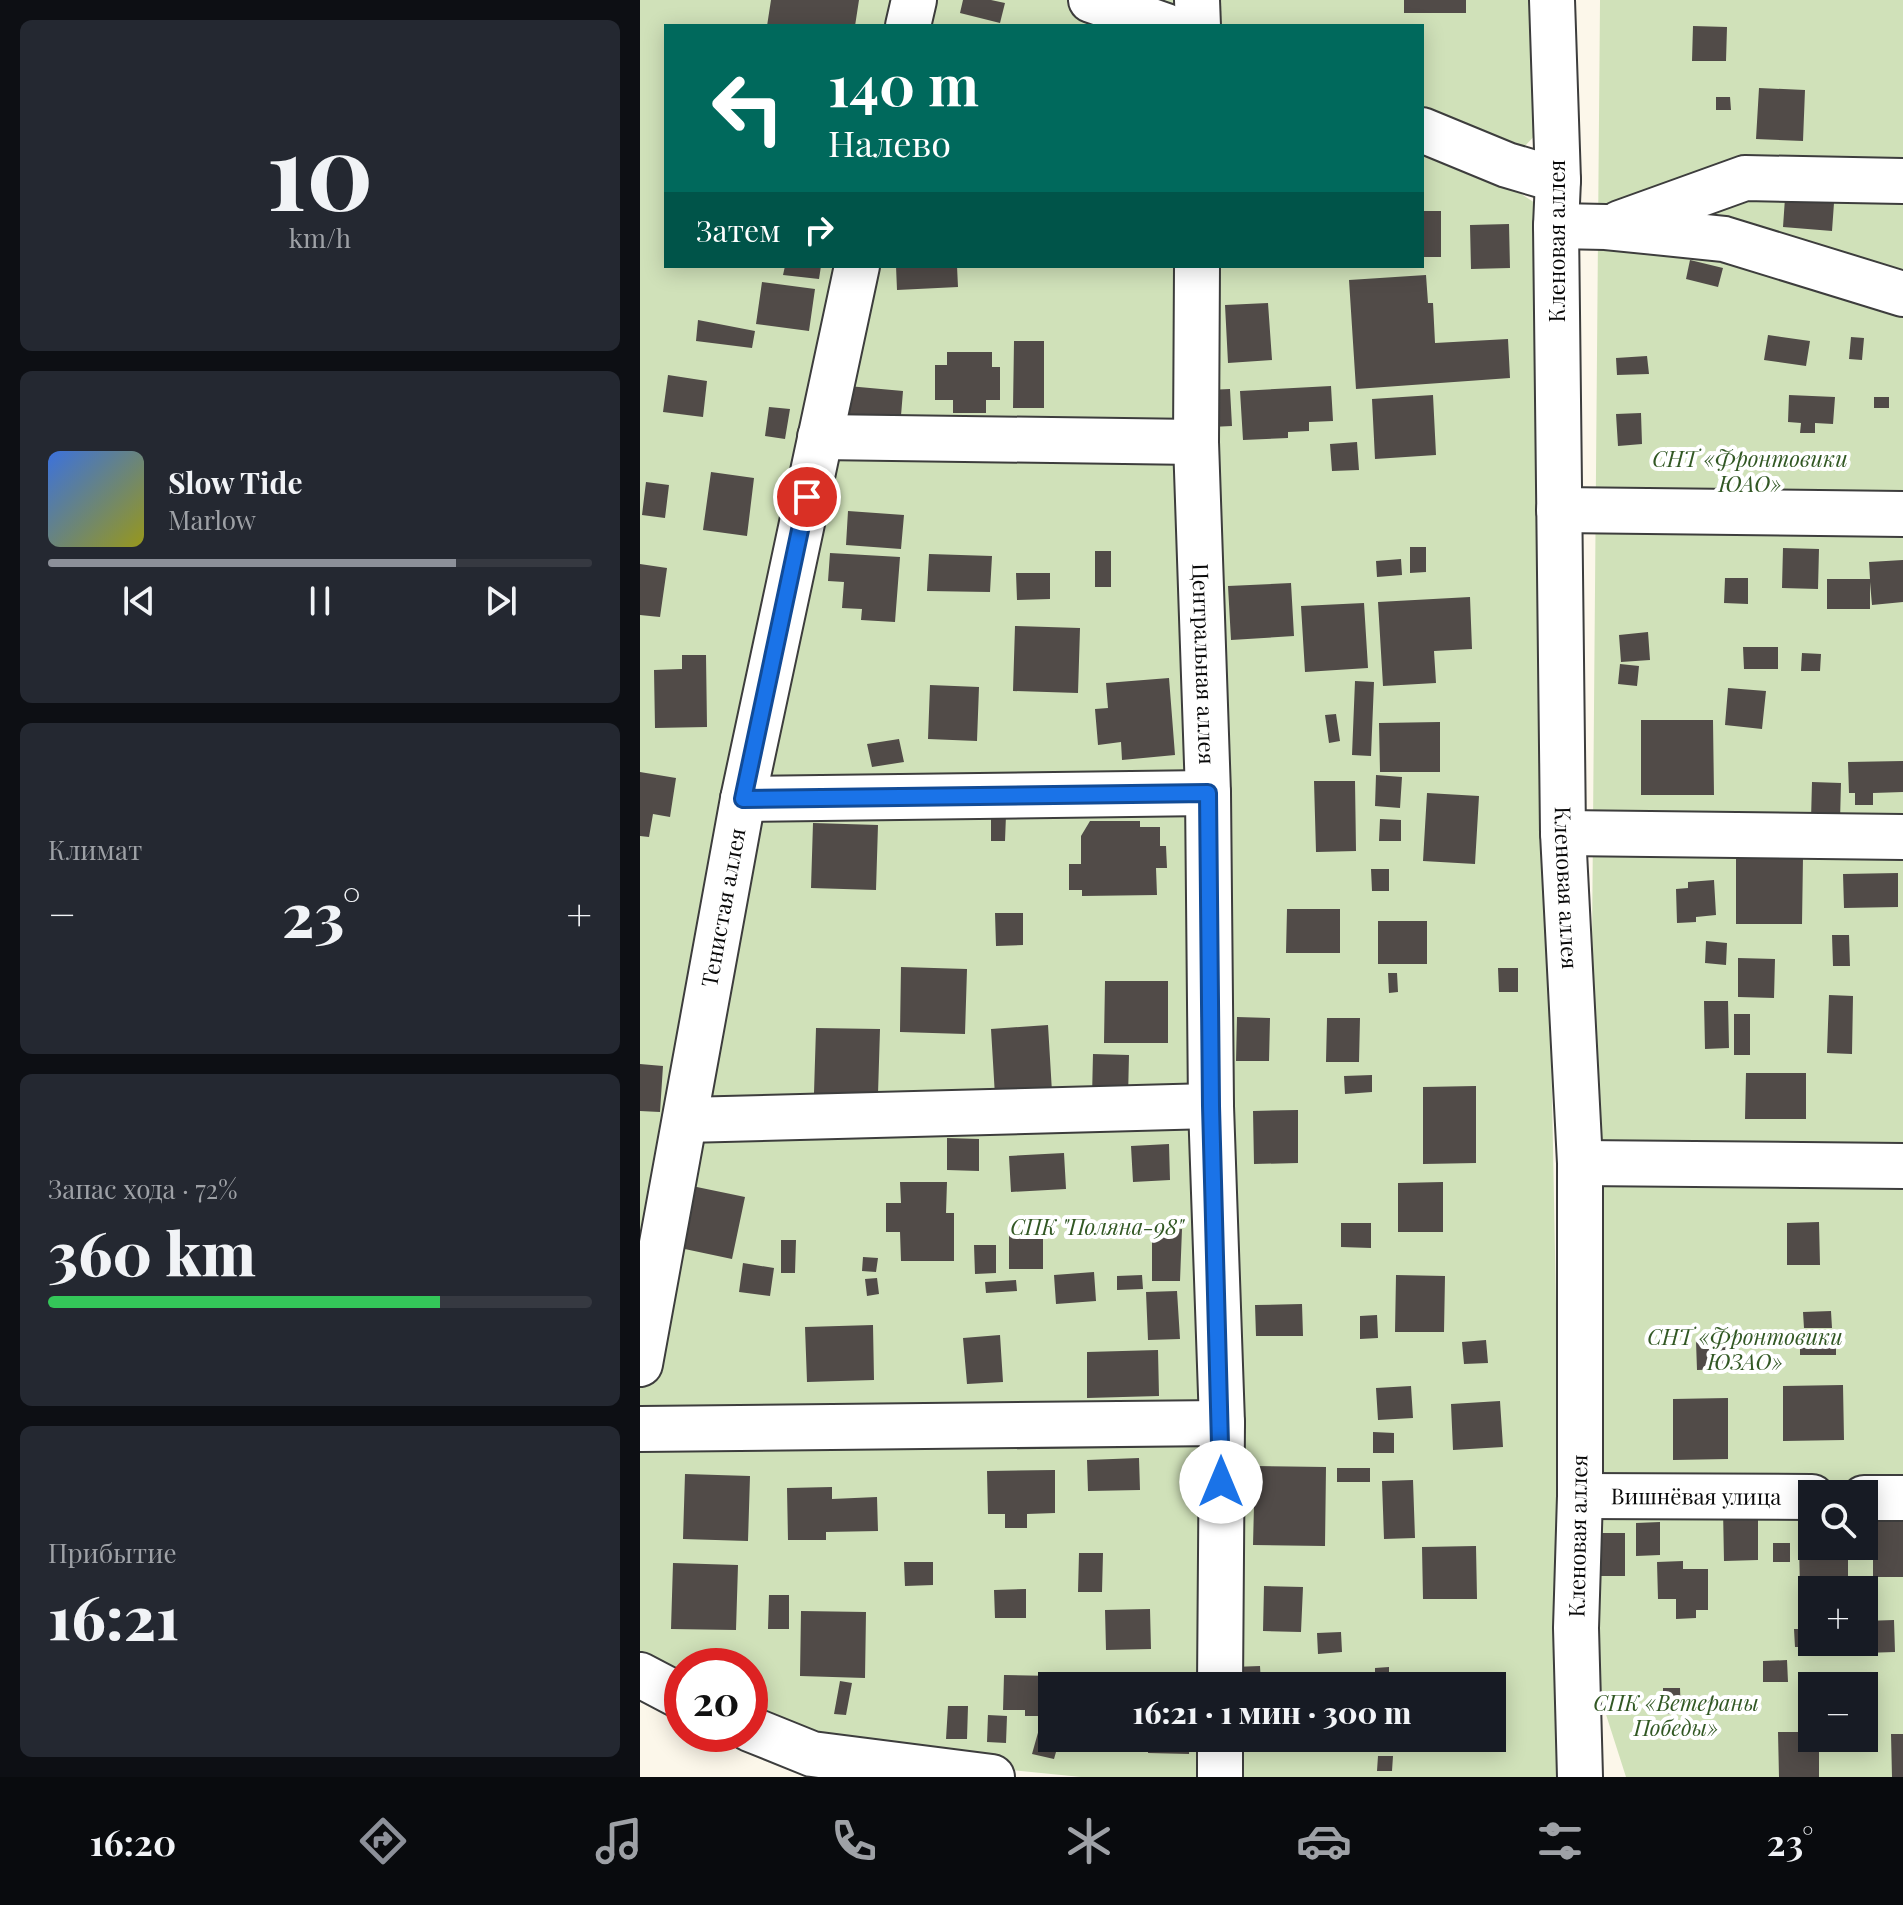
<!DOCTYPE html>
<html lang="ru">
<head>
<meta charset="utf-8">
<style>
  body { margin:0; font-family:"Playfair Display",serif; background:#242831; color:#f1f3f6; height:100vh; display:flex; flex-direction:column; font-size:30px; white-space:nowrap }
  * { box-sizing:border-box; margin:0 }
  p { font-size:26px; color:#9ea1a6 }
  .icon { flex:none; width:44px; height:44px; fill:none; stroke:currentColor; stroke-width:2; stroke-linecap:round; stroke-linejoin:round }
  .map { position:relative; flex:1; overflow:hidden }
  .panel { display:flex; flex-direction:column; gap:20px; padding:20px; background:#0d0f14; width:640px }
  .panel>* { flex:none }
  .hud { position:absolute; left:24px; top:24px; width:760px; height:244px; border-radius:0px; box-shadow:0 4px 20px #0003; background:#00695c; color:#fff; overflow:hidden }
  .controls { position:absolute; left:1158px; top:1480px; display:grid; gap:16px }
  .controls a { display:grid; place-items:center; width:80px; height:80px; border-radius:0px; background:#171b24; box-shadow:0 4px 20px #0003; font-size:40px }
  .speed { position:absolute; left:24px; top:1648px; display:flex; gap:16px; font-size:40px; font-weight:700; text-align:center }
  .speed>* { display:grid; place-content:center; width:104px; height:104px; border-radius:50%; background:#171b24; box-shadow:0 4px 20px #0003; line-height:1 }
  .speed .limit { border:12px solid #d22; background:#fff; color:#111 }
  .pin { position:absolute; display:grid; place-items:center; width:68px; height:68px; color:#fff; margin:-34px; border:4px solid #fff; border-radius:50%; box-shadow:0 2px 8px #0007 }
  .me { position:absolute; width:88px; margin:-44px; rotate:0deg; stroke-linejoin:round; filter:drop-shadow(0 0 6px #0008) }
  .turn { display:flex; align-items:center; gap:28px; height:168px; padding:0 32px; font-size:36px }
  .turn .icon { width:104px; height:104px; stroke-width:2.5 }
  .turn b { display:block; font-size:56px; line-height:68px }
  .then { display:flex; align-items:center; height:76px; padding:0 32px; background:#0003; gap:16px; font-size:30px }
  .big { font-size:60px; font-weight:800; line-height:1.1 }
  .panel .tile { flex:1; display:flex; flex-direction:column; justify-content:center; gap:12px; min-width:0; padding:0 28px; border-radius:12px; background:#242831 }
  .panel .dial { align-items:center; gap:0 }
  .dial b { font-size:104px; line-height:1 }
  .song { display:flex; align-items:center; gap:24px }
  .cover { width:96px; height:96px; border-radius:12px; background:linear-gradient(135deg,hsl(220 70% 55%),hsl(60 70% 35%)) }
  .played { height:8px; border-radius:4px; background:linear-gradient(90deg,#8c9099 75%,#363941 75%) }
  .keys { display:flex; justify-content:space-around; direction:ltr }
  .heat { display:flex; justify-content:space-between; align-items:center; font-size:44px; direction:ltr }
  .charge { height:12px; border-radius:6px; background:linear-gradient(90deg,#34c759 72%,#363941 0) }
  .trip { position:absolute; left:398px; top:1672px; width:468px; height:80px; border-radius:0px; background:#171b24; box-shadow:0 4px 20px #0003; font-weight:800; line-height:80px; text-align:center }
  .menu { display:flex; height:128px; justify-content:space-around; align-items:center; background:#090b0e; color:#9ea1a6 }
  .menu .icon { width:56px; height:56px }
  .menu .selected { color:#8c9099 }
  .menu b { font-size:36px; color:#f1f3f6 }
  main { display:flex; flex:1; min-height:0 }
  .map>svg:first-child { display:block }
  .green { fill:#d0e1b9; fill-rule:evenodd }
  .building { fill:#514b48 }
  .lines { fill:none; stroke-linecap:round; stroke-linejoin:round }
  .minor-casing { stroke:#3d3d3d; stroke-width:48 }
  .minor { stroke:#fff; stroke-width:44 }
  .route-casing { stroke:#114b97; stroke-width:20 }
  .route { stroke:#1a73e8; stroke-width:14 }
  .labels { text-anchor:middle; stroke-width:8; stroke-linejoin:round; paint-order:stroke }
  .street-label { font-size:22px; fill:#0a0a0a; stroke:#fff }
  .park-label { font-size:22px; font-style:italic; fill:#325824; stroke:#fff }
</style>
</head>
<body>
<main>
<section class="panel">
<div class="tile dial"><b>10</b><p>km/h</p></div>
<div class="tile">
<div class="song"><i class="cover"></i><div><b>Slow Tide</b><p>Marlow</p></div></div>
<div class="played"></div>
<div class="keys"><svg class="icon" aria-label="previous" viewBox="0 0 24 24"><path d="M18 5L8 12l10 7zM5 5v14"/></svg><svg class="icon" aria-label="pause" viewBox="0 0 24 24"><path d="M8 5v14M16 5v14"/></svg><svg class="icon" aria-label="next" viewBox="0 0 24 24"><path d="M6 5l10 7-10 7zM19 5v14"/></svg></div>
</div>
<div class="tile"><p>Климат</p>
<div class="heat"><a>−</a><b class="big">23°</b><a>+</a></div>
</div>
<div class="tile"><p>Запас хода · 72%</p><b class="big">360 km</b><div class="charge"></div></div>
<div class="tile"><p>Прибытие</p><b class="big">16:21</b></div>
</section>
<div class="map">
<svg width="1263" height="1777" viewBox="0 0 1263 1777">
  <rect width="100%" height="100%" fill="#fcf7ea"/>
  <path class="green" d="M0,0H900V130L867,165L865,183L895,203L925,1777H441L211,1754L110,1718V1666H42V1688L0,1661ZM26,26H782V266H26ZM412,1686H852V1738H412Z
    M960,0H1263V1777H986L946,1652ZM1172,1494H1224V1546H1172ZM1172,1590H1224V1642H1172ZM1172,1686H1224V1738H1172Z"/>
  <path class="building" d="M131,0H219L215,26H127Z
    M323,0H351L365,3L360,23L320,13Z
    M764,0H826V13H764Z
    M1053,26L1087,27L1086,61H1052Z
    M1119,88L1165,90L1163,141L1116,139Z
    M1076,97H1090L1091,110H1076Z
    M1145,198L1194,203L1192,231L1143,227Z
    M782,211H801V257H782Z
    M869,224L870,268L831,269L830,225Z
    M1050,260L1083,268L1078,287L1046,279Z
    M145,266H181L179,279L143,275Z
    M256,266H317L318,287L257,290Z
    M786,275L788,303H793L795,343L868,339L870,378L716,389L709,280Z
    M122,282L175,289L169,331L116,324Z
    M628,303L632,360L588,363L585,305Z
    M58,320L115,331L112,348L56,341Z
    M1128,335L1170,341L1166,366L1124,360Z
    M1211,337L1224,338L1222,360L1209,359Z
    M374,341H404V408H373Z
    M307,352H352V367H360V400H346V413H313V400H295V365H307Z
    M1007,356L1009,374L977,375L976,358Z
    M28,375L67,381L63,417L23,412Z
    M197,385L263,391L260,428L195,423Z
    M691,386L693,421L669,422V431L648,432V438L603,440L600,391Z
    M590,389L592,426L571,427L568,390Z
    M793,395L796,455L735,459L732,399Z
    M1149,395L1195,397L1193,424L1175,423V433H1160L1161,423L1148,422Z
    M1234,397H1249V408H1234Z
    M129,407L150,409L145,439L125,436Z
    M1001,413L1002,444L978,446L976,414Z
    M717,442L719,470L692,471L690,444Z
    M71,472L114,478L107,536L63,530Z
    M6,482L29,485L25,518L2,515Z
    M208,511L264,515L261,549L206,545Z
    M770,547H786V572L770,573Z
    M1143,548L1179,549L1178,589L1142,588Z
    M455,551H471V587H455Z
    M190,553L260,557L255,622L221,620L222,609L202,608L204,582L188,581Z
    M289,554L352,556L350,592L287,591Z
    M761,559L762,575L737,577L736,561Z
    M1263,560V602L1232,605L1230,582V609H1187V579H1230L1229,562Z
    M0,564L27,568L20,617L0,615Z
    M376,573H410V599L377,600Z
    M1085,578H1108V604L1084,603Z
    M651,583L654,636L591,640L588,586Z
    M830,597L832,649L794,651L796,683L743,686L738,602Z
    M724,603L728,668L665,672L661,606Z
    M375,626L440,628L438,693L373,691Z
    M1008,632L1010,660L981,662L979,635Z
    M1103,647H1138V669H1104Z
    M1162,653L1181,654L1180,671H1161Z
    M42,655H66L67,727L15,728L14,670L42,669Z
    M980,664L999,666L997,686L978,684Z
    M529,678L535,755L482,760L481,742L458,745L455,709L468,708L466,683Z
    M715,681L734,682L731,756L712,755Z
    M290,685L339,687L337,741L288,739Z
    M1088,688L1126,691L1122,729L1085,725Z
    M696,714L700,741L689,743L685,715Z
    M1001,720H1073L1074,795H1001Z
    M800,722V772H740L739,723Z
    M259,739L264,762L232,767L227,744Z
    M1263,761V792L1233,793V805H1215V793H1209L1208,762Z
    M0,772L36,778L30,817L13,814L9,837L0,836Z
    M736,775L762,777L760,808L735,806Z
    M674,781H715L716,851L676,852Z
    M1172,782L1201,783L1200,821L1171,820Z
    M787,793L839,796L835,864L783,861Z
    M351,815H366L365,841H351Z
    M740,819L761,820V841H739Z
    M450,821H500V827H520V846H526L527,868H516L517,895L442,896V890H429V864H441V836Z
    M173,823L238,825L236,890L171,888Z
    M1096,857H1163L1162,924H1096Z
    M731,869H749V891H732Z
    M1258,873V907L1204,908L1203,874Z
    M1074,880L1076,915L1056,917V922L1037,923L1036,889L1048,888V882Z
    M647,909H700V953H646Z
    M355,913H383V945L356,946Z
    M738,921H787V964H738Z
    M1192,935H1209L1210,966H1193Z
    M1066,941L1087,943L1086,965L1065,963Z
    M1098,958L1135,959L1134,998L1098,997Z
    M261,967L327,969L325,1034L260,1032Z
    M858,968H878V992H859Z
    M748,973H757L758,992L749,993Z
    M465,981H528V1043H464Z
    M1189,995L1213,996L1212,1054L1187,1053Z
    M1064,1001H1088L1089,1048L1065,1049Z
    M1094,1014H1110V1055H1094Z
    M597,1017L630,1018L629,1061H596Z
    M687,1018H720L719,1062H686Z
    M408,1025L412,1092L355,1096L351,1029Z
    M176,1028L240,1029L238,1094L174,1093Z
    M453,1054L489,1055L488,1098L452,1097Z
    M0,1064L23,1066L20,1112L0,1111Z
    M1106,1073H1166V1119H1105Z
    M732,1075V1092L705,1094L704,1076Z
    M836,1086V1163L783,1164V1087Z
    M658,1110V1163L614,1164L613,1111Z
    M307,1138L339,1139V1171L307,1170Z
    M529,1144L530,1180L493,1182L491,1146Z
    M424,1153L426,1189L371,1192L369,1156Z
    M260,1182H307L306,1213H314V1261H261L260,1232H246V1203H261Z
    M803,1182V1232H758V1183Z
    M52,1186L105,1197L92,1259L40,1248Z
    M1179,1222L1180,1265H1147V1223Z
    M701,1223H731V1248L701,1247Z
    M542,1229L540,1281H512V1231Z
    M369,1235H403V1269H369Z
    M141,1240H156L155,1273H141Z
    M334,1245H356V1273L335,1274Z
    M223,1257L238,1258L236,1272L222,1271Z
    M103,1263L134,1268L130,1296L99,1292Z
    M454,1272L456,1301L416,1304L414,1275Z
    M502,1275L503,1289L477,1290V1276Z
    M756,1275L805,1276L804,1332H755Z
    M237,1278L239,1294L227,1296L225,1279Z
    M376,1280L377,1291L346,1293L345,1282Z
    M537,1291L540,1339L508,1340L506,1292Z
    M662,1304L663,1336H616L615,1305Z
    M1191,1311L1192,1328H1164L1163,1312Z
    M737,1315L738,1338L720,1339V1316Z
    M233,1325L234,1380L167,1382L165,1327Z
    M360,1335L363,1382L327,1384L323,1338Z
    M1196,1338V1355H1160V1339Z
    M846,1340L848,1363L824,1364L822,1342Z
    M1056,1341H1090V1369L1057,1370Z
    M518,1350L519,1396L447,1398V1352Z
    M1203,1385L1204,1440L1143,1441V1386Z
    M771,1386L773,1418L738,1420L736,1388Z
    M1088,1398V1459L1033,1460V1399Z
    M860,1401L863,1447L813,1450L811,1404Z
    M733,1432L754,1433V1453H733Z
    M499,1458L500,1490L448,1491L447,1460Z
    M615,1466L686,1467L685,1546L613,1545Z
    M697,1468H730V1482H697Z
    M415,1470V1513L387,1514V1528H365V1514H348L347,1471Z
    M45,1474L110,1476L108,1541L43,1539Z
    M773,1480L775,1538L744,1539L742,1481Z
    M192,1487V1499L237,1497L238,1531L186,1532V1540H148L147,1488Z
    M1118,1508V1560L1084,1561L1083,1509Z
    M1233,1512H1263V1577H1233Z
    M1020,1522V1555L996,1556V1523Z
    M957,1533H985V1576H958Z
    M1159,1542H1172V1546H1208V1590L1160,1591Z
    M1133,1543H1150V1562H1133Z
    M836,1546L837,1599H783L782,1547Z
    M439,1553H463L462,1592H438Z
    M1043,1561V1569H1068V1610H1056V1618L1036,1619V1599H1018L1017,1562Z
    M264,1562H293V1585L265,1586Z
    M33,1563L98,1565L96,1630L31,1629Z
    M624,1586L663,1587L661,1632L623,1631Z
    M386,1589V1618H355L354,1590Z
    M129,1595H149V1629H128Z
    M510,1609L511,1649L466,1650L465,1610Z
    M161,1611L226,1612L225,1678L160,1676Z
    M1254,1620L1255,1652L1224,1653V1621Z
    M1154,1629H1172V1642H1188V1647H1155Z
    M701,1632L702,1652L678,1654L677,1633Z
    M1147,1660L1148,1682H1123V1661Z
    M620,1666L621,1684L594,1685L593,1667Z
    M749,1667V1686H735V1668Z
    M364,1675L413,1676L412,1711L406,1710V1716H385V1710H363Z
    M681,1678L682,1686H630V1682Z
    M200,1681L212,1683L206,1715L194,1714Z
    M1023,1688H1040L1041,1714H1023Z
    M308,1706H328L327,1739H306Z
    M348,1715L367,1716L366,1743L347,1742Z
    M401,1722L412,1725V1738H420L414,1759L392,1754Z
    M1138,1732H1172V1738H1179V1777H1139Z
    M1251,1734H1263V1777H1252Z
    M509,1738H550L549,1754L508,1753Z
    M738,1756H753L752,1771H737Z"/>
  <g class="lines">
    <g class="minor-casing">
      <g id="minor">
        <path d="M451,0L526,26"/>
        <path d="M557,0L558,26"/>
        <path id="s1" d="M912,0L918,180L916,226L923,833L940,1163V1496L936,1628L940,1777"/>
        <path d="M268,26L274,0"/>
        <path d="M782,130L867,165L918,180"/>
        <path d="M980,223L1105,178L1263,181"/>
        <path d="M916,226L966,227L1084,239L1263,294"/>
        <path id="s2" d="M557,266L556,442L568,793L571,1106L582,1423L580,1686"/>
        <path d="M180,437L556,442"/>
        <path d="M919,510L1263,514"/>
        <path d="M103,799L568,793"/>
        <path d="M923,833L1263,837"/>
        <path d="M45,1120L571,1106"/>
        <path d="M940,1163L1263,1166"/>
        <path id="s3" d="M0,1364L103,799L217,266"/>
        <path d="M0,1429L582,1423"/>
        <path id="s4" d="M940,1496L1172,1497"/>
        <path d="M1224,1498H1263"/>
        <path d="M0,1675L42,1697"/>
        <path d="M110,1729L172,1754L352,1777"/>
        <path d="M580,1777V1738"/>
      </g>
    </g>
    <use href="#minor" class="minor"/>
  </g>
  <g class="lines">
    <g class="route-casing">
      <path id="route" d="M167,497L103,799L568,793L571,1106L581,1482"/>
    </g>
    <use href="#route" class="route"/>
  </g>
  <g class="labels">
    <g class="street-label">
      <text transform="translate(917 241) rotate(-90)" y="8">Кленовая аллея</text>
      <text dy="8" stroke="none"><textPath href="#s2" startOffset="398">Центральная аллея</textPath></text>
      <text dy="8" stroke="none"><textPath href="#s1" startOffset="888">Кленовая аллея</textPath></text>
      <text dy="8" stroke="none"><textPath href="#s3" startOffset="464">Тенистая аллея</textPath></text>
      <text dy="8" stroke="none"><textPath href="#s4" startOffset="116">Вишнёвая улица</textPath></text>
      <text transform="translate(938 1536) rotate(-89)" y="8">Кленовая аллея</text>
    </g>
    <g class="park-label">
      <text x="1110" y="467">СНТ «Фронтовики<tspan x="1110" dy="25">ЮАО»</tspan></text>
      <text x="457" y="1235">СПК "Поляна-98"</text>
      <text x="1105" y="1345">СНТ «Фронтовики<tspan x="1105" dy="25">ЮЗАО»</tspan></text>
      <text x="1036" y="1711">СПК «Ветераны<tspan x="1036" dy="25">Победы»</tspan></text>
    </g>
  </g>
</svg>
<div class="controls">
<a><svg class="icon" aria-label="search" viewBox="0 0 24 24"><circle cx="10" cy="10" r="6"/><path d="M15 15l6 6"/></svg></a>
<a>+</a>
<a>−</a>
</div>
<div class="speed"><div class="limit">20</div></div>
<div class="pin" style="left:167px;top:497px;background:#d93025"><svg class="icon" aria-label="arrive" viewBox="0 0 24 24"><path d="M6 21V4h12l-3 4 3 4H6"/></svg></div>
<svg class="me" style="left:581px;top:1482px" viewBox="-20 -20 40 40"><circle r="19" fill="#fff"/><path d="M0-13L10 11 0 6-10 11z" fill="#1a73e8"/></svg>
<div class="trip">16:21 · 1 мин · 300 m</div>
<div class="hud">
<div class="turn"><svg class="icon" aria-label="left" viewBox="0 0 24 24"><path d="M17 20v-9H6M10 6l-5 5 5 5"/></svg><div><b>140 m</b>Налево</div></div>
<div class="then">Затем<svg class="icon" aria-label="right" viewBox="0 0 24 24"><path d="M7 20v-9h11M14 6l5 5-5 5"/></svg></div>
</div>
</div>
</main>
<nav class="menu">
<b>16:20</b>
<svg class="icon selected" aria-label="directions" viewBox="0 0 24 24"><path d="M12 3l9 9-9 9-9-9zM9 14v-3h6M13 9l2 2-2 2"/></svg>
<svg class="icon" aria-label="music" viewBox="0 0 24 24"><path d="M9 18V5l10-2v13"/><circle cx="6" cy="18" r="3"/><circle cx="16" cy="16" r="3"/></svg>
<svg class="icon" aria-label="phone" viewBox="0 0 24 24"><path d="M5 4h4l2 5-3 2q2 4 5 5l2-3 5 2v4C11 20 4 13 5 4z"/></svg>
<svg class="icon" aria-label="climate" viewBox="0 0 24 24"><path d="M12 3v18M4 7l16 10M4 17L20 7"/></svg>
<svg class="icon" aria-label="car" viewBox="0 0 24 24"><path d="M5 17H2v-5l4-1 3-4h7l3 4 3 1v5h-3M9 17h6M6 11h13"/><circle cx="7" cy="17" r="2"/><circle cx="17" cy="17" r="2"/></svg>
<svg class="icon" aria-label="filters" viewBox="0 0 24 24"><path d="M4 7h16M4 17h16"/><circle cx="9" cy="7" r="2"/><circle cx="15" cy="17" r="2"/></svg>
<b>23°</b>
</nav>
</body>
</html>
